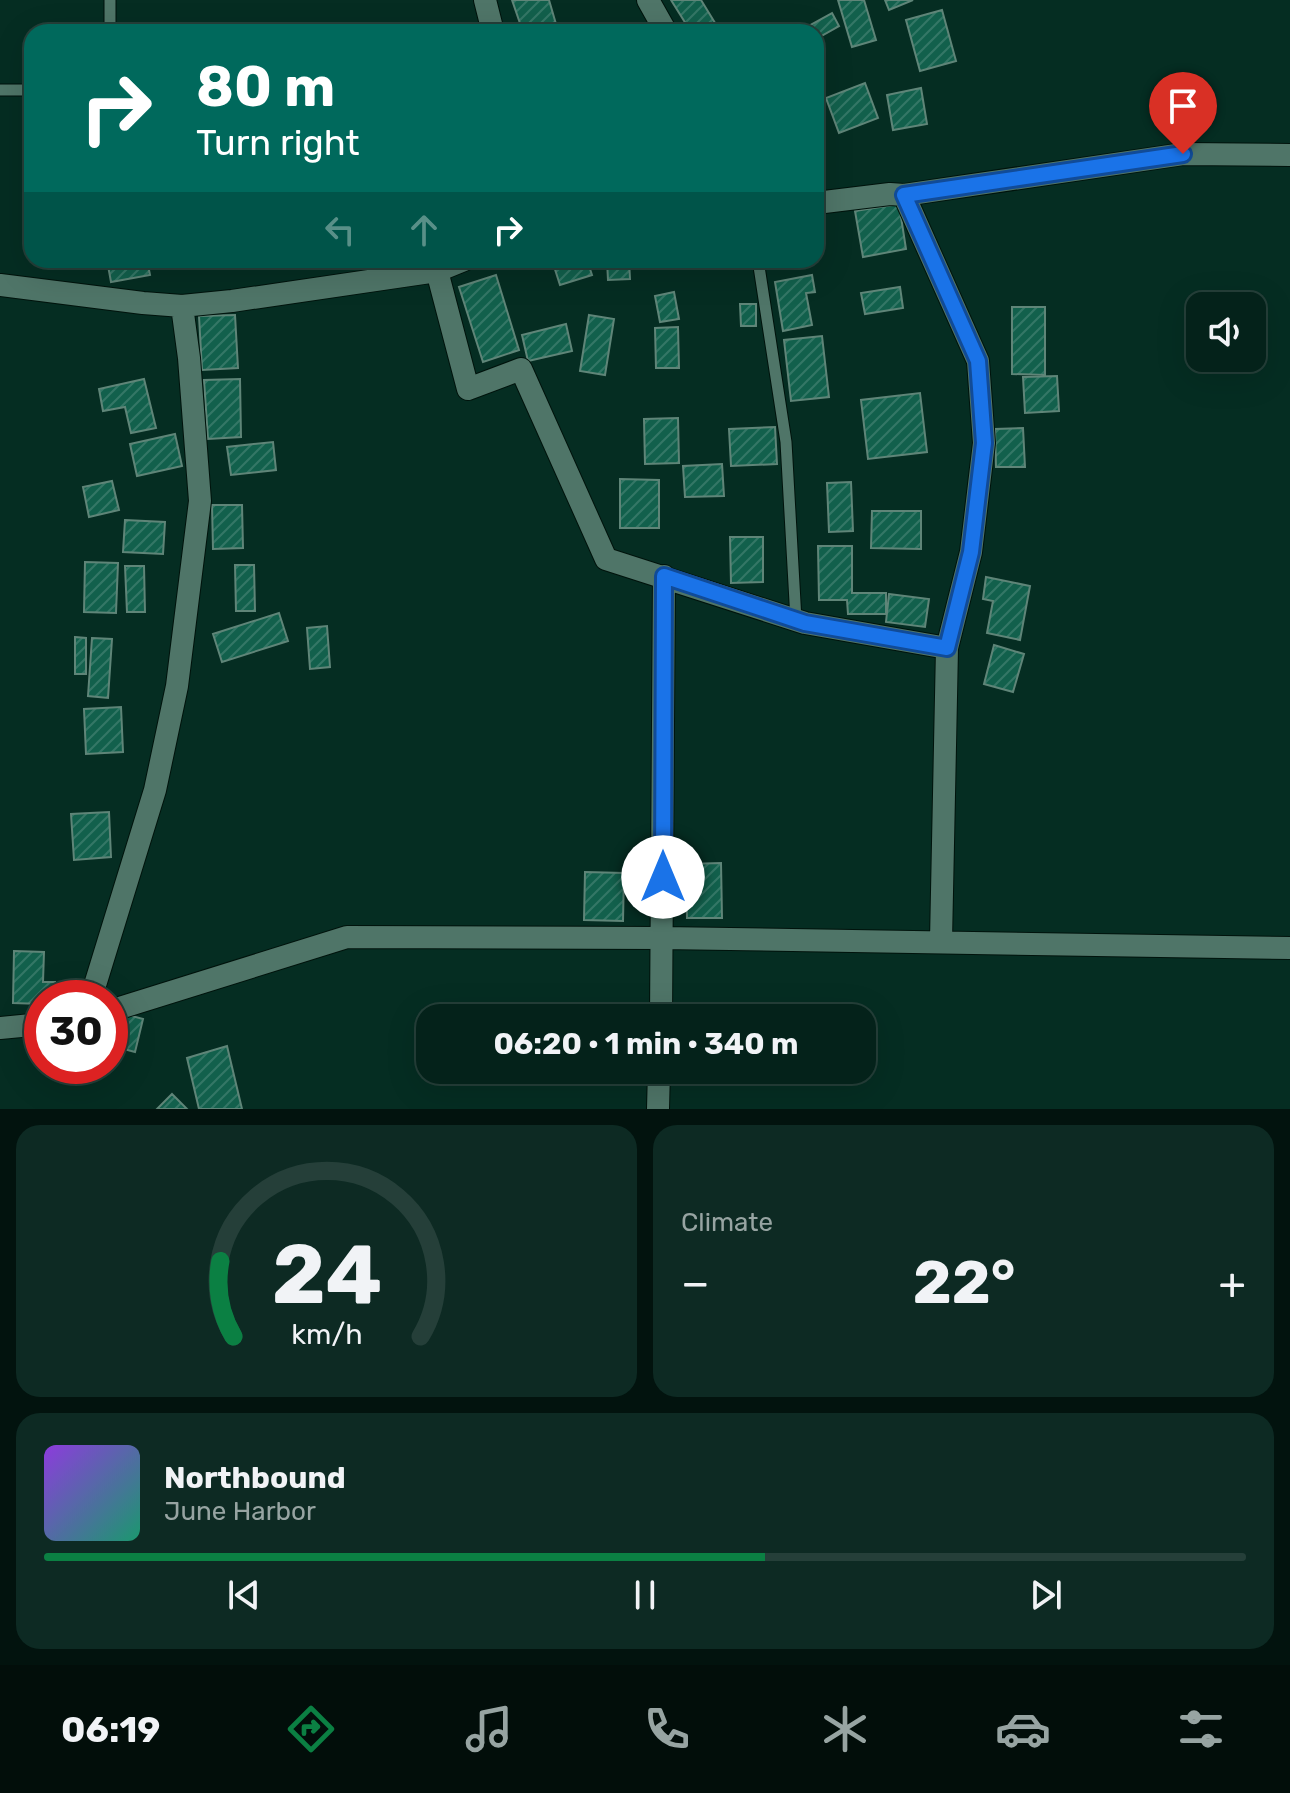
<!DOCTYPE html>
<html lang="en">
<head>
<meta charset="utf-8">
<style>
  body { margin:0; font-family:Rubik,sans-serif; background:#0d2a23; color:#f1f3f6; height:100vh; display:flex; flex-direction:column; font-size:30px; white-space:nowrap }
  * { box-sizing:border-box; margin:0 }
  p { font-size:26px; color:#97a4a2 }
  .icon { flex:none; width:44px; height:44px; fill:none; stroke:currentColor; stroke-width:2; stroke-linecap:round; stroke-linejoin:round }
  .map { position:relative; height:1109px; overflow:hidden }
  .side { display:flex; flex-direction:column; gap:16px; padding:16px; background:#02130e; flex:1 }
  .side>* { flex:none }
  .guide { position:absolute; left:24px; top:24px; width:800px; height:244px; border-radius:24px; box-shadow:0 8px 32px #0002,0 0 0 2px #253f39; background:#00695c; color:#fff; overflow:hidden }
  .tools { position:absolute; left:1186px; top:292px; display:grid; gap:16px }
  .tools a { display:grid; place-items:center; width:80px; height:80px; border-radius:16px; background:#04221a; box-shadow:0 8px 32px #0002,0 0 0 2px #253f39; font-size:40px }
  .speed { position:absolute; left:24px; top:980px; display:flex; gap:16px; font-size:40px; font-weight:700; text-align:center }
  .speed>* { display:grid; place-content:center; width:104px; height:104px; border-radius:50%; background:#04221a; box-shadow:0 8px 32px #0002,0 0 0 2px #253f39; line-height:1 }
  .speed .limit { border:12px solid #d22; background:#fff; color:#111 }
  .pin { position:absolute; display:grid; place-items:center; width:68px; height:68px; color:#fff; margin:-82px -34px; border-radius:50% 50% 50% 0; rotate:-45deg; box-shadow:0 0 8px #0007 }
  .pin .icon { rotate:45deg }
  .me { position:absolute; width:88px; margin:-44px; rotate:0deg; stroke-linejoin:round; filter:drop-shadow(0 0 6px #0008) }
  .turn { display:flex; align-items:center; gap:28px; height:168px; padding:0 40px; font-size:36px }
  .turn .icon { width:104px; height:104px; stroke-width:2.5 }
  .turn b { display:block; font-size:56px; line-height:68px }
  .lanes { display:flex; align-items:center; height:76px; padding:0 40px; background:#0003; justify-content:center; gap:40px; direction:ltr }
  .lanes .off { opacity:.35 }
  .big { font-size:60px; font-weight:700; line-height:1.1 }
  .side .card { flex:1; display:flex; flex-direction:column; justify-content:center; gap:12px; min-width:0; padding:0 28px; border-radius:24px; background:#0d2a23 }
  .side .dial { align-items:center; gap:0 }
  .dial svg { height:208px; overflow:visible; fill:none; stroke:#253f39; stroke-width:7; stroke-linecap:round; text-anchor:middle }
  .dial text { fill:#f1f3f6; stroke:none }
  .song { display:flex; align-items:center; gap:24px }
  .cover { width:96px; height:96px; border-radius:12px; background:linear-gradient(135deg,hsl(270 70% 55%),hsl(160 70% 35%)) }
  .played { height:8px; border-radius:4px; background:linear-gradient(90deg,#0b8043 60%,#253f39 60%) }
  .keys { display:flex; justify-content:space-around; direction:ltr }
  .heat { display:flex; justify-content:space-between; align-items:center; font-size:44px; direction:ltr }
  .side .tiles { flex:1; display:grid; gap:16px; grid-template-columns:1fr 1fr }
  .card:last-child { grid-column:span 2 }
  .trip { position:absolute; left:416px; top:1004px; width:460px; height:80px; border-radius:24px; background:#04221a; box-shadow:0 8px 32px #0002,0 0 0 2px #253f39; font-weight:700; line-height:80px; text-align:center }
  .menu { display:flex; height:128px; justify-content:space-around; align-items:center; background:#020e0a; color:#97a4a2 }
  .menu .icon { width:56px; height:56px }
  .menu .on { color:#0b8043 }
  .menu b { font-size:36px; color:#f1f3f6 }
  .map>svg:first-child { display:block }
  .building { fill:url(#building-hatch); stroke:#5f8578; stroke-width:2 }
  .lines { fill:none; stroke-linecap:round; stroke-linejoin:round }
  .lane-casing { stroke:#00130c; stroke-width:13 }
  .street-casing { stroke:#00130c; stroke-width:24 }
  .lane { stroke:#4f7568; stroke-width:11 }
  .street { stroke:#4f7568; stroke-width:22 }
  .route-casing { stroke:#114b97; stroke-width:20 }
  .route { stroke:#1a73e8; stroke-width:14 }
</style>
</head>
<body>
<div class="map">
<svg width="1290" height="1109" viewBox="0 0 1290 1109">
  <defs>
    <pattern id="building-hatch" width="6" height="6" patternUnits="userSpaceOnUse" patternTransform="scale(2)"><rect width="6" height="6" fill="#12604c"/><path d="M-1 1l2-2M0 6l6-6M5 7l2-2" fill="none" stroke="#347766"/></pattern>
  </defs>
  <rect width="100%" height="100%" fill="#052d22"/>
  <path class="building" d="M512,0H549L556,24L532,32H523Z
    M671,0H701L720,31L691,32Z
    M838,0H864L876,40L852,47Z
    M885,0H913L889,10Z
    M942,10L956,61L920,71L906,20Z
    M832,13L839,26L816,39V32H805L803,29Z
    M865,83L878,118L839,133L826,98Z
    M921,88L927,124L893,130L887,95Z
    M899,204L906,249L863,257L855,211Z
    M107,260H147L150,275L111,282Z
    M552,260H587L592,275L560,285Z
    M607,260H629L630,279L608,280Z
    M496,275L519,350L483,362L459,287Z
    M812,275L815,292L806,293L812,325L783,331L775,282Z
    M900,287L903,308L865,314L861,293Z
    M674,292L679,319L660,322L655,296Z
    M740,304H756V326H741Z
    M1012,307H1045V375L1012,374Z
    M235,315L238,368L202,370L199,316Z
    M589,315L614,319L605,375L580,371Z
    M566,324L572,351L528,361L522,335Z
    M678,327L679,368H656L655,328Z
    M822,336L829,397L791,401L784,340Z
    M1057,376L1059,411L1025,413L1023,377Z
    M144,379L156,428L131,433L125,407L103,411L99,389Z
    M240,379L241,437L208,439L204,380Z
    M920,393L927,452L868,459L861,400Z
    M678,418L679,463L645,464L644,419Z
    M775,427L777,464L731,466L729,429Z
    M1023,428L1025,467H996L995,429Z
    M175,434L182,466L137,476L130,444Z
    M273,442L276,470L231,475L227,447Z
    M722,464L724,496L685,497L683,466Z
    M620,479L659,480V528H620Z
    M112,481L119,510L89,517L83,487Z
    M851,482L853,531L829,532L827,483Z
    M212,505H242L243,548L213,549Z
    M872,511H921V549L871,548Z
    M125,520L165,522L163,554L123,552Z
    M730,537H763V582L731,583Z
    M818,546H852V593H886V614H848L847,600H819Z
    M85,562L118,563L116,613L84,612Z
    M235,565H254L255,611H236Z
    M125,566H144L145,612H127Z
    M986,577L1030,586L1020,640L987,633L993,601L983,599Z
    M889,594L929,599L925,627L886,622Z
    M279,613L288,641L222,662L213,634Z
    M327,626L330,667L310,669L307,628Z
    M75,637L86,638V674H75Z
    M92,638L112,639L108,698L88,696Z
    M994,645L1024,654L1013,692L984,684Z
    M121,707L123,752L86,754L84,709Z
    M109,812L111,857L74,860L71,814Z
    M721,863L722,918H687L686,864Z
    M585,872L624,873L623,921L584,920Z
    M14,951L44,952L43,982H55V998H42V1004L13,1003Z
    M121,1013L143,1019L135,1052L120,1048L116,1062L110,1061V1052Z
    M227,1046L242,1109H199L187,1058Z
    M172,1094L187,1109H157Z"/>
  <g class="lines">
    <g class="lane-casing">
      <path id="lane" d="M110,32V0
        M0,90H32
        M758,260L786,442L796,620"/>
    </g>
    <g class="street-casing">
      <path id="street" d="M485,0L493,32
        M648,0L666,32
        M904,195L978,361L984,443L971,552L947,648L941,941
        M816,203L890,194L904,195L1183,154L1290,155
        M437,271L468,389L521,369L606,559L805,623L947,648
        M0,285L143,303L182,306L232,301L437,271L464,260
        M91,998L155,790L177,686L200,501L189,358L182,306
        M110,1011L347,937L662,938L1290,948
        M661,1018L664,576
        M0,1028L42,1024
        M658,1109L659,1070"/>
    </g>
    <use href="#lane" class="lane"/>
    <use href="#street" class="street"/>
  </g>
  <g class="lines">
    <g class="route-casing">
      <path id="route" d="M663,877L664,576L805,623L947,648L971,552L984,443L978,361L904,195L1183,154"/>
    </g>
    <use href="#route" class="route"/>
  </g>
</svg>
<div class="tools">
<a><svg class="icon" aria-label="sound" viewBox="0 0 24 24"><path d="M4 9h4l5-4v14l-5-4H4zM17 9q2 3 0 6"/></svg></a>
</div>
<div class="speed"><div class="limit">30</div></div>
<div class="pin" style="left:1183px;top:154px;background:#d93025"><svg class="icon" aria-label="arrive" viewBox="0 0 24 24"><path d="M6 21V4h12l-3 4 3 4H6"/></svg></div>
<svg class="me" style="left:663px;top:877px" viewBox="-20 -20 40 40"><circle r="19" fill="#fff"/><path d="M0-13L10 11 0 6-10 11z" fill="#1a73e8"/></svg>
<div class="trip">06:20 · 1 min · 340 m</div>
<div class="guide">
<div class="turn"><svg class="icon" aria-label="right" viewBox="0 0 24 24"><path d="M7 20v-9h11M14 6l5 5-5 5"/></svg><div><b>80 m</b>Turn right</div></div>
<div class="lanes"><svg class="icon off" aria-label="left" viewBox="0 0 24 24"><path d="M17 20v-9H6M10 6l-5 5 5 5"/></svg><svg class="icon off" aria-label="ahead" viewBox="0 0 24 24"><path d="M12 20V5M6 11l6-6 6 6"/></svg><svg class="icon" aria-label="right" viewBox="0 0 24 24"><path d="M7 20v-9h11M14 6l5 5-5 5"/></svg></div>
</div>
</div>
<section class="side">
<div class="tiles">
<div class="card dial"><svg viewBox="0 0 100 80">
<path d="M14 69A42 42 0 1 1 86 69"/>
<path d="M14 69A42 42 0 0 1 9 40" stroke="#0b8043"/>
<text x="50" y="56" font-size="32" font-weight="700">24</text>
<text x="50" y="72" font-size="11">km/h</text>
</svg></div>
<div class="card"><p>Climate</p>
<div class="heat"><a>−</a><b class="big">22°</b><a>+</a></div>
</div>
<div class="card">
<div class="song"><i class="cover"></i><div><b>Northbound</b><p>June Harbor</p></div></div>
<div class="played"></div>
<div class="keys"><svg class="icon" aria-label="previous" viewBox="0 0 24 24"><path d="M18 5L8 12l10 7zM5 5v14"/></svg><svg class="icon" aria-label="pause" viewBox="0 0 24 24"><path d="M8 5v14M16 5v14"/></svg><svg class="icon" aria-label="next" viewBox="0 0 24 24"><path d="M6 5l10 7-10 7zM19 5v14"/></svg></div>
</div>
</div>
</section>
<nav class="menu">
<b>06:19</b>
<svg class="icon on" aria-label="directions" viewBox="0 0 24 24"><path d="M12 3l9 9-9 9-9-9zM9 14v-3h6M13 9l2 2-2 2"/></svg>
<svg class="icon" aria-label="music" viewBox="0 0 24 24"><path d="M9 18V5l10-2v13"/><circle cx="6" cy="18" r="3"/><circle cx="16" cy="16" r="3"/></svg>
<svg class="icon" aria-label="phone" viewBox="0 0 24 24"><path d="M5 4h4l2 5-3 2q2 4 5 5l2-3 5 2v4C11 20 4 13 5 4z"/></svg>
<svg class="icon" aria-label="climate" viewBox="0 0 24 24"><path d="M12 3v18M4 7l16 10M4 17L20 7"/></svg>
<svg class="icon" aria-label="car" viewBox="0 0 24 24"><path d="M5 17H2v-5l4-1 3-4h7l3 4 3 1v5h-3M9 17h6M6 11h13"/><circle cx="7" cy="17" r="2"/><circle cx="17" cy="17" r="2"/></svg>
<svg class="icon" aria-label="filters" viewBox="0 0 24 24"><path d="M4 7h16M4 17h16"/><circle cx="9" cy="7" r="2"/><circle cx="15" cy="17" r="2"/></svg>
</nav>
</body>
</html>
